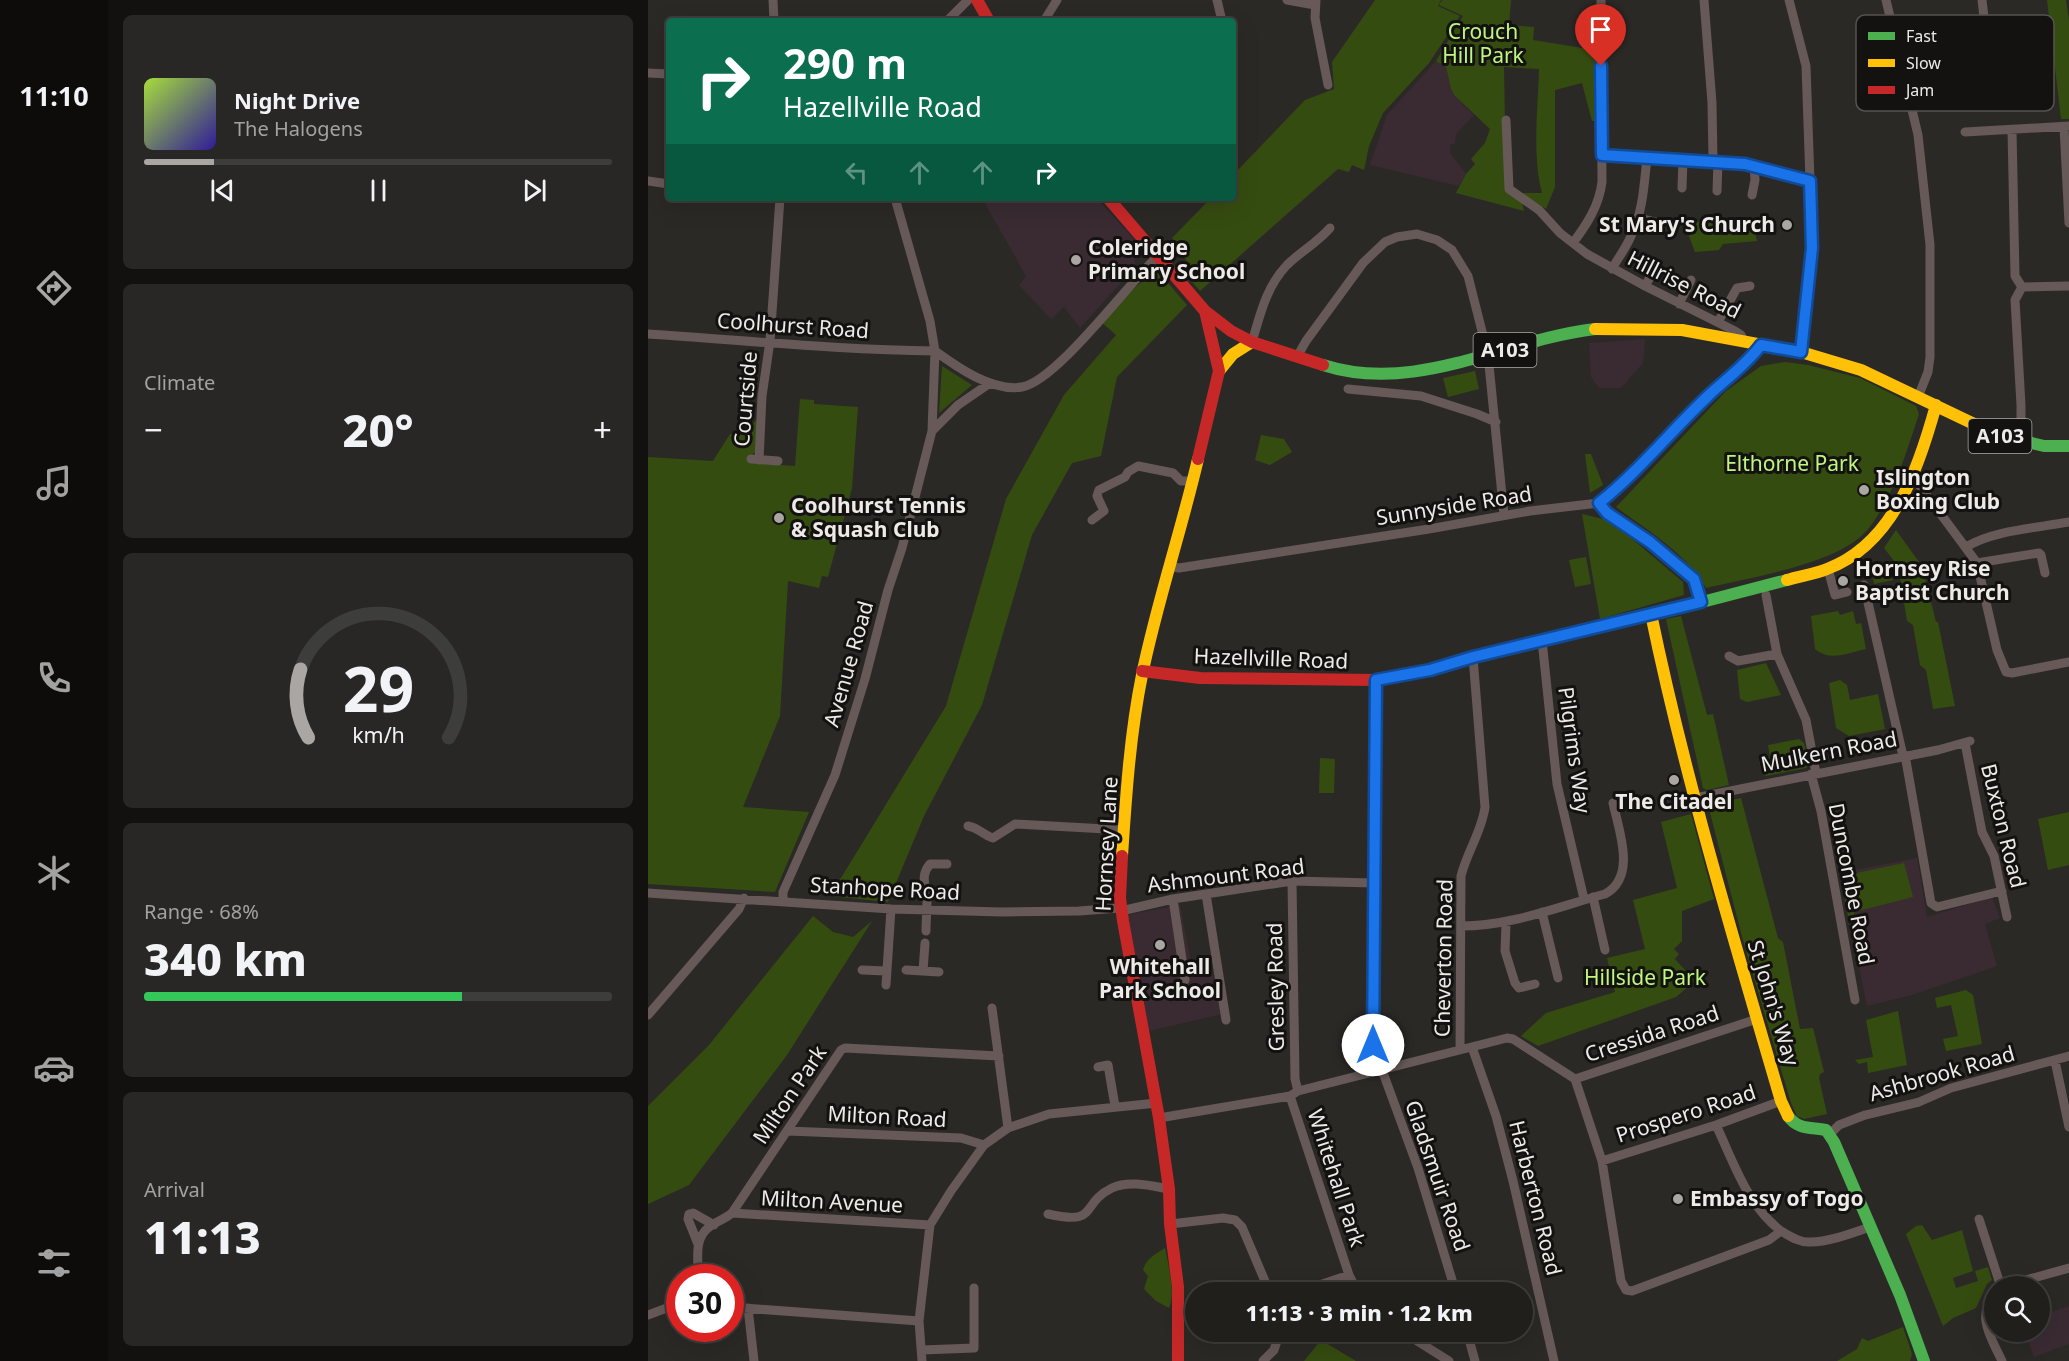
<!DOCTYPE html>
<html lang="en">
<head>
<meta charset="utf-8">
<style>
  body { margin:0; font-family:"Noto Sans",sans-serif; background:#282725; color:#f1f3f6; height:100vh; display:flex; flex-direction:column; font-size:22px; white-space:nowrap }
  * { box-sizing:border-box; margin:0 }
  p { font-size:20px; color:#a2a2a3 }
  .icon { flex:none; width:33px; height:33px; fill:none; stroke:currentColor; stroke-width:2; stroke-linecap:round; stroke-linejoin:round }
  .map { position:relative; flex:1; overflow:hidden }
  .sheet { display:flex; flex-direction:column; gap:15px; padding:15px; background:#12110f; width:540px }
  .sheet>* { flex:none }
  .banner { position:absolute; left:18px; top:18px; width:570px; height:183px; border-radius:6px; box-shadow:0 6px 24px #0002,0 0 0 2px #3d3d3b; background:#0b6e4f; color:#fff; overflow:hidden }
  .controls { position:absolute; left:1336px; top:1276px; display:grid; gap:12px }
  .controls a { display:grid; place-items:center; width:66px; height:66px; border-radius:50%; background:#201f1c; box-shadow:0 6px 24px #0002,0 0 0 2px #3d3d3b; font-size:30px }
  .speed { position:absolute; left:18px; top:1264px; display:flex; gap:12px; font-size:30px; font-weight:700; text-align:center }
  .speed>* { display:grid; place-content:center; width:78px; height:78px; border-radius:50%; background:#201f1c; box-shadow:0 6px 24px #0002,0 0 0 2px #3d3d3b; line-height:1 }
  .speed .limit { border:9px solid #d22; background:#fff; color:#111 }
  .pin { position:absolute; display:grid; place-items:center; width:51px; height:51px; color:#fff; margin:-62px -26px; border-radius:50% 50% 50% 0; rotate:-45deg; box-shadow:0 0 6px #0007 }
  .pin .icon { rotate:45deg }
  .me { position:absolute; width:66px; margin:-33px; rotate:0deg; stroke-linejoin:round; filter:drop-shadow(0 0 4px #0008) }
  .turn { display:flex; align-items:center; gap:21px; height:126px; padding:0 18px; font-size:27px }
  .turn .icon { width:78px; height:78px; stroke-width:2.5 }
  .turn b { display:block; font-size:42px; line-height:51px }
  .lanes { display:flex; align-items:center; height:57px; padding:0 18px; background:#0003; justify-content:center; gap:30px; direction:ltr }
  .lanes .off { opacity:.35 }
  .big { font-size:45px; font-weight:800; line-height:1.1 }
  .sheet .widget { flex:1; display:flex; flex-direction:column; justify-content:center; gap:9px; min-width:0; padding:0 21px; border-radius:9px; background:#282725 }
  .sheet .dial { align-items:center; gap:0 }
  .dial svg { height:156px; overflow:visible; fill:none; stroke:#3d3d3b; stroke-width:7; stroke-linecap:round; text-anchor:middle }
  .dial text { fill:#f1f3f6; stroke:none }
  .song { display:flex; align-items:center; gap:18px }
  .cover { width:72px; height:72px; border-radius:9px; background:linear-gradient(135deg,hsl(80 70% 55%),hsl(250 70% 35%)) }
  .played { height:6px; border-radius:3px; background:linear-gradient(90deg,#aaa6a3 15%,#3d3d3b 15%) }
  .keys { display:flex; justify-content:space-around; direction:ltr }
  .heat { display:flex; justify-content:space-between; align-items:center; font-size:33px; direction:ltr }
  .charge { height:9px; border-radius:4px; background:linear-gradient(90deg,#34c759 68%,#3d3d3b 0) }
  .trip { position:absolute; left:537px; top:1282px; width:348px; height:60px; border-radius:30px; background:#201f1c; box-shadow:0 6px 24px #0002,0 0 0 2px #3d3d3b; font-weight:800; line-height:60px; text-align:center }
  main { display:flex; flex:1; min-height:0 }
  .tabs { display:flex; flex-direction:column; width:108px; justify-content:space-around; align-items:center; background:#0d0c0b; color:#a2a2a3 }
  .tabs .icon { width:42px; height:42px }
  .tabs .current { color:#aaa6a3 }
  .tabs b { font-size:27px; color:#f1f3f6 }
  .map>svg:first-child { display:block }
  .education { fill:#3a2b33 }
  .green { fill:#354c10 }
  .lines { fill:none; stroke-linecap:round; stroke-linejoin:round }
  .street { stroke:#665957; stroke-width:9 }
  .fast { stroke:#4caf50; stroke-width:12 }
  .slow { stroke:#ffc107; stroke-width:12 }
  .jam { stroke:#c62828; stroke-width:12 }
  .route-casing { stroke:#114b97; stroke-width:15 }
  .route { stroke:#1a73e8; stroke-width:10 }
  .poi-dot { fill:#aaa6a3; stroke:#141210; stroke-width:2 }
  .labels { text-anchor:middle; stroke-width:6; stroke-linejoin:round; paint-order:stroke }
  .shield { fill:#141210; stroke:#ada9a6; stroke-width:1.5 }
  .shield-label { font-size:20px; font-weight:bold; fill:#eeeae7 }
  .park-label { font-size:21px; fill:#bff67f; stroke:#141210 }
  .poi-label { font-size:21px; font-weight:bold; fill:#eeeae7; stroke:#141210; text-anchor:start }
  .street-label { font-size:21px; fill:#eeeae7; stroke:#141210 }
  .key { fill:#141210; stroke:#555350; stroke-width:1.5 }
  .key-label { font-size:16px; fill:#eeeae7 }
</style>
</head>
<body>
<main>
<nav class="tabs">
<b>11:10</b>
<svg class="icon current" aria-label="directions" viewBox="0 0 24 24"><path d="M12 3l9 9-9 9-9-9zM9 14v-3h6M13 9l2 2-2 2"/></svg>
<svg class="icon" aria-label="music" viewBox="0 0 24 24"><path d="M9 18V5l10-2v13"/><circle cx="6" cy="18" r="3"/><circle cx="16" cy="16" r="3"/></svg>
<svg class="icon" aria-label="phone" viewBox="0 0 24 24"><path d="M5 4h4l2 5-3 2q2 4 5 5l2-3 5 2v4C11 20 4 13 5 4z"/></svg>
<svg class="icon" aria-label="climate" viewBox="0 0 24 24"><path d="M12 3v18M4 7l16 10M4 17L20 7"/></svg>
<svg class="icon" aria-label="car" viewBox="0 0 24 24"><path d="M5 17H2v-5l4-1 3-4h7l3 4 3 1v5h-3M9 17h6M6 11h13"/><circle cx="7" cy="17" r="2"/><circle cx="17" cy="17" r="2"/></svg>
<svg class="icon" aria-label="filters" viewBox="0 0 24 24"><path d="M4 7h16M4 17h16"/><circle cx="9" cy="7" r="2"/><circle cx="15" cy="17" r="2"/></svg>
</nav>
<section class="sheet">
<div class="widget">
<div class="song"><i class="cover"></i><div><b>Night Drive</b><p>The Halogens</p></div></div>
<div class="played"></div>
<div class="keys"><svg class="icon" aria-label="previous" viewBox="0 0 24 24"><path d="M18 5L8 12l10 7zM5 5v14"/></svg><svg class="icon" aria-label="pause" viewBox="0 0 24 24"><path d="M8 5v14M16 5v14"/></svg><svg class="icon" aria-label="next" viewBox="0 0 24 24"><path d="M6 5l10 7-10 7zM19 5v14"/></svg></div>
</div>
<div class="widget"><p>Climate</p>
<div class="heat"><a>−</a><b class="big">20°</b><a>+</a></div>
</div>
<div class="widget dial"><svg viewBox="0 0 100 80">
<path d="M14 69A42 42 0 1 1 86 69"/>
<path d="M14 69A42 42 0 0 1 10 34" stroke="#aaa6a3"/>
<text x="50" y="56" font-size="32" font-weight="700">29</text>
<text x="50" y="72" font-size="11">km/h</text>
</svg></div>
<div class="widget"><p>Range · 68%</p><b class="big">340 km</b><div class="charge"></div></div>
<div class="widget"><p>Arrival</p><b class="big">11:13</b></div>
</section>
<div class="map">
<svg width="1421" height="1361" viewBox="0 0 1421 1361">
  <rect width="100%" height="100%" fill="#2b2926"/>
  <path class="education" d="M788,61L798,66L803,89L815,105L826,115L808,134L807,144H802V153L818,174L811,186L722,165L739,115Z
    M334,198H448L486,239L480,244L487,252V267L432,328L416,307L403,319L371,285L378,276Z
    M997,339L995,363L973,388H951L943,377L941,343Z
    M1269,858L1279,917L1344,897L1352,918L1337,924L1349,966L1264,995L1219,1006L1192,873Z
    M532,905L545,974L564,971L574,1014L501,1031L479,915Z
    M1421,1306V1344L1386,1357L1377,1332H1392V1316Z"/>
  <path class="green" d="M727,0H793L790,6L812,16L781,63L735,113L721,146L716,170L704,165L701,172L690,169L552,291L533,269L540,262L530,251L532,248L524,238L563,198H585V175L657,100L686,89L684,62Z
    M794,0H863L861,25L886,27L885,40L953,51L950,121H944L934,83L907,90V187L898,209L873,193H894C884,156 890,108 891,69L856,67L858,189L873,198L876,211L808,193L818,174L827,164L823,159L837,143L842,129L807,96L803,89L798,67L788,61L815,16L791,5Z
    M1399,0H1418L1421,20V119H1413Z
    M1070,219L1106,227L1109,241L1075,244L1071,250L1047,252L1039,231L1046,222Z
    M508,269L539,305L469,377L453,456L424,463L384,535L334,705L276,816L240,902L182,896L298,706L358,499L416,395L468,335L451,320Z
    M1137,362L1160,365L1212,378L1268,406L1271,414C1258,453 1246,495 1221,528C1193,564 1103,577 1058,588C1038,553 1000,531 968,507L1078,391L1113,366Z
    M294,366L324,385L291,413Z
    M827,371L831,389L800,397L795,378Z
    M152,399L166,400V404L210,407L204,488L180,577L174,576L171,588L140,581L132,716L95,807L161,812L127,892L0,884V457L65,461L82,434L96,435L108,420L110,431L108,452L101,456V463L147,466Z
    M613,435L636,439L644,452L622,465L607,460Z
    M937,454H943L955,485L942,493Z
    M934,514L955,519L969,526L1035,582L1036,595L952,619Z
    M1248,530L1271,562L1250,566L1236,548Z
    M938,557L943,584L927,587L921,560Z
    M1238,561L1242,564L1245,580L1226,584L1225,578L1221,579L1218,576L1215,566Z
    M1279,565L1280,569L1275,570L1288,622H1290L1307,706L1285,709L1278,670L1272,665L1265,625L1259,621L1251,571Z
    M1190,611L1192,615L1205,611L1208,624L1213,623L1218,649C1199,653 1183,662 1167,649L1163,616Z
    M1033,616L1059,715L1065,714L1081,785L1059,790L1055,788L1018,619Z
    M1118,663L1133,695L1099,702L1092,699L1089,670Z
    M1192,680L1199,685L1202,700L1230,694L1237,729L1201,736L1188,728L1181,683Z
    M1151,739L1156,743L1161,764L1158,768L1118,776L1114,774L1111,761L1122,757L1120,745Z
    M672,758L687,759L686,793H671Z
    M1093,798L1130,938L1135,942L1152,1029L1165,1028L1176,1072L1172,1074L1171,1078L1179,1114L1156,1119L1149,1116L1143,1103L1096,944L1061,809L1064,804Z
    M1421,812V865L1400,870L1390,819Z
    M1043,814L1066,899L1034,911V941L1026,949L1031,954L1027,959L1047,981L1028,997L890,1046L873,1036L898,1013L967,992L959,958L997,949L985,900L1029,888L1013,822Z
    M1256,863L1265,897L1206,912V915L1200,916L1192,873L1198,872L1199,875Z
    M165,916L185,932L205,937L224,921L139,1055L41,1185L0,1204V1106L61,1045Z
    M1318,990L1325,995L1334,1044L1298,1051L1295,1039L1310,1036L1303,1005L1289,1008L1287,998Z
    M1250,1011L1259,1065L1220,1073L1219,1062L1211,1064L1207,1060L1225,1057L1218,1020Z
    M1274,1225L1284,1240L1314,1230L1325,1271L1305,1278L1308,1288L1330,1281L1327,1271L1340,1267L1344,1280L1339,1284L1328,1308L1305,1318L1295,1326L1258,1234L1268,1226Z
    M517,1248C520,1263 528,1294 521,1308L508,1301L496,1289L500,1276L495,1270C498,1259 507,1254 517,1248Z
    M1255,1327L1264,1354L1262,1361H1189L1209,1349L1214,1338L1220,1341Z
    M673,1340L708,1361H656Z"/>
  <g class="lines">
    <path class="street" d="M125,0L126,21
      M569,0L574,21
      M639,0L667,5
      M668,0L667,18L680,85
      M1056,0L1064,103L1065,161
      M1141,0L1158,66L1162,181L1164,248L1153,352
      M1238,0L1270,135L1282,245V357L1280,372L1270,397
      M299,21L320,0
      M396,21L409,0
      M1244,30L1332,28L1337,26L1334,0
      M0,73L21,74
      M858,120L861,189L891,210L912,233L939,254L997,286L1087,331L1093,335L1097,343
      M1416,127L1421,223
      M1364,130L1367,276L1374,287
      M1317,132L1421,126
      M954,155L1097,163L1162,181
      M0,181L21,184
      M1034,188L1035,159
      M1069,191L1070,162
      M1104,195L1107,180L1106,165
      M247,198L282,321L287,351C309,367 344,392 374,387C408,381 477,288 505,261
      M990,218L1011,223
      M925,243C939,224 951,206 954,182L953,0
      M964,269C970,258 978,248 983,236C995,212 996,185 999,158
      M997,286L1009,265
      M1374,287L1421,286
      M1031,304L1043,280
      M1070,322L1089,288L1102,286
      M0,334C95,340 191,350 287,351L284,431L254,548L240,590L217,679L187,775L135,892V901
      M604,342C612,315 618,287 639,265C652,252 669,243 682,228
      M649,357L658,341L715,263L737,242L749,237L769,234L789,240L804,250L820,276L840,355L856,515
      M700,389L773,396L829,414L848,422
      M284,431L310,405L342,383
      M1373,442V405L1367,300L1374,287
      M103,459L130,461
      M111,460L114,396L122,341L132,198
      M1266,478L1329,563L1349,650L1358,672L1364,673L1421,662
      M951,503L959,513L1002,542L1046,579L1053,602
      M444,520L456,511L449,496L451,490L477,477L480,472L490,466L525,473L533,481H544
      M1318,547C1345,530 1390,528 1421,522
      M1329,563L1391,553L1393,555L1397,573
      M521,566L531,568L781,529L882,511L951,503L976,482L1060,396L1103,359L1113,345
      M1180,569L1187,595L1199,592
      M1216,585L1255,756
      M1118,595L1129,654L1158,720L1168,773
      M894,640L909,784L936,899
      M1081,656L1090,661L1129,654
      M1317,743L1334,832L1346,856L1359,917
      M1257,755L1283,903L1289,907L1354,891
      M1163,774L1173,811L1207,1000
      M1047,798L1290,750L1322,741
      M320,826C331,828 335,835 345,838L367,824L476,830
      M644,881L647,1079L650,1091
      M0,893L243,909L354,912L431,911L472,908
      M558,894L578,1020
      M945,897L957,950
      M525,899L537,980
      M473,911L525,899L644,881L726,883
      M894,912L910,978
      M858,923L857,951L867,983L871,988L887,984
      M813,926C863,926 909,907 957,894C989,877 971,831 965,803
      M278,931C278,921 279,911 279,901C279,886 271,877 282,864H299
      M214,970L238,971
      M258,970L291,972
      M275,971L277,943
      M238,985L243,909
      M344,1008L360,1128
      M0,1015L91,909L96,898
      M824,1047L848,1116L865,1181L906,1361
      M812,1049L813,876C819,852 834,831 837,807L825,657
      M1407,1061L1421,1127
      M450,1067L460,1065L467,1106
      M734,1070L770,1168L808,1293
      M725,1072L727,680
      M927,1079L954,1161L973,1281L978,1290L984,1291L1121,1240L1133,1231C1142,1236 1150,1242 1160,1242C1178,1243 1205,1233 1222,1227
      M642,1096L701,1275L710,1293
      M511,1118L642,1096L650,1091L859,1038L865,1039L927,1079L1109,1019
      M1068,1125C1086,1163 1099,1205 1133,1231
      M140,1131L313,1138L336,1145
      M1182,1134L1191,1125L1217,1115L1271,1102L1303,1088L1421,1056
      M954,1161L1068,1125L1133,1101
      M84,1213L282,1225
      M400,1214C452,1226 431,1204 464,1188C481,1180 504,1186 521,1189
      M1331,1219L1353,1287
      M522,1224L575,1218L587,1220L594,1227L622,1293
      M50,1244L40,1219L41,1214L45,1213L66,1225
      M50,1278C51,1261 45,1240 60,1228C67,1222 77,1219 84,1213L193,1050L197,1048L351,1056
      M1353,1287L1421,1268
      M1347,1291C1328,1318 1342,1335 1354,1361
      M648,1293L701,1275
      M82,1307L271,1321
      M100,1308L106,1361
      M0,1315L24,1306H32
      M755,1332L801,1361
      M819,1332L827,1361
      M274,1350L326,1348V1288
      M274,1361L271,1321L282,1225L303,1191L336,1145L360,1128L401,1114L509,1103
      M615,1361L626,1350L632,1332"/>
    <path class="fast" d="M675,365C768,395 855,340 947,329
      M1347,434L1396,446H1421
      M854,650L1035,607L1139,580
      M1140,1116C1150,1130 1163,1127 1178,1130L1186,1142L1252,1295L1276,1361"/>
    <path class="slow" d="M947,329L1034,330L1153,352L1213,370L1347,434
      M571,371L585,354L604,342
      M1139,580C1152,576 1167,574 1179,569C1246,544 1271,467 1288,405
      M1003,614C1037,779 1086,940 1133,1101L1140,1116
      M474,856C478,796 482,734 494,675C509,602 533,532 550,459"/>
    <path class="jam" d="M329,0L341,21
      M460,198L557,311L583,331L604,342L675,365
      M550,459L571,371L557,311
      M494,671L552,678L727,680L782,670L854,650
      M474,856L472,898L475,921L511,1118L521,1189L522,1224L530,1287V1361"/>
  </g>
  <g class="lines">
    <g class="route-casing">
      <path id="route" d="M725,1045L728,680L782,670L825,657L1053,602L1046,579L1002,542L959,513L951,503C991,471 1023,431 1060,396C1078,379 1098,365 1113,345L1153,352L1164,248L1162,181L1097,164L954,155L953,66"/>
    </g>
    <use href="#route" class="route"/>
  </g>
  <g class="poi-dot">
    <circle cx="1139" cy="225" r="6"/>
    <circle cx="428" cy="260" r="6"/>
    <circle cx="1216" cy="490" r="6"/>
    <circle cx="131" cy="518" r="6"/>
    <circle cx="1195" cy="581" r="6"/>
    <circle cx="1026" cy="780" r="6"/>
    <circle cx="512" cy="945" r="6"/>
    <circle cx="1030" cy="1199" r="6"/>
  </g>
  <g class="labels">
    <g class="shield">
      <rect x="825.5" y="333" width="63" height="34" rx="4.5"/>
      <rect x="1320.5" y="419" width="63" height="34" rx="4.5"/>
    </g>
    <g class="shield-label">
      <text x="857" y="357">A103</text>
      <text x="1352" y="443">A103</text>
    </g>
    <g class="park-label">
      <text x="835" y="39">Crouch<tspan x="835" dy="24">Hill Park</tspan></text>
      <text x="1144" y="471">Elthorne Park</text>
      <text x="997" y="985">Hillside Park</text>
    </g>
    <g class="poi-label">
      <text x="1127" y="232" text-anchor="end">St Mary's Church</text>
      <text x="440" y="255">Coleridge<tspan x="440" dy="24">Primary School</tspan></text>
      <text x="1228" y="485">Islington<tspan x="1228" dy="24">Boxing Club</tspan></text>
      <text x="143" y="513">Coolhurst Tennis<tspan x="143" dy="24">&amp; Squash Club</tspan></text>
      <text x="1207" y="576">Hornsey Rise<tspan x="1207" dy="24">Baptist Church</tspan></text>
      <text x="1026" y="809" text-anchor="middle">The Citadel</text>
      <text x="512" y="974" text-anchor="middle">Whitehall<tspan x="512" dy="24">Park School</tspan></text>
      <text x="1042" y="1206">Embassy of Togo</text>
    </g>
    <g class="street-label">
      <text transform="translate(1036 285) rotate(27)" y="7">Hillrise Road</text>
      <text transform="translate(145 326) rotate(4)" y="7">Coolhurst Road</text>
      <text transform="translate(98 399) rotate(-85)" y="7">Courtside</text>
      <text transform="translate(806 506) rotate(-9)" y="7">Sunnyside Road</text>
      <text transform="translate(623 659) rotate(2)" y="7">Hazellville Road</text>
      <text transform="translate(201 664) rotate(-74)" y="7">Avenue Road</text>
      <text transform="translate(926 750) rotate(82)" y="7">Pilgrims Way</text>
      <text transform="translate(1181 752) rotate(-11)" y="7">Mulkern Road</text>
      <text transform="translate(1355 826) rotate(76)" y="7">Buxton Road</text>
      <text transform="translate(459 844) rotate(-87)" y="7">Hornsey Lane</text>
      <text transform="translate(578 876) rotate(-7)" y="7">Ashmount Road</text>
      <text transform="translate(1203 884) rotate(79)" y="7">Duncombe Road</text>
      <text transform="translate(237 889) rotate(3)" y="7">Stanhope Road</text>
      <text transform="translate(796 958) rotate(-89)" y="7">Cheverton Road</text>
      <text transform="translate(628 987) rotate(-91)" y="7">Gresley Road</text>
      <text transform="translate(1125 1003) rotate(73)" y="7">St John's Way</text>
      <text transform="translate(1004 1034) rotate(-18)" y="7">Cressida Road</text>
      <text transform="translate(1294 1074) rotate(-16)" y="7">Ashbrook Road</text>
      <text transform="translate(142 1095) rotate(-56)" y="7">Milton Park</text>
      <text transform="translate(1038 1114) rotate(-18)" y="7">Prospero Road</text>
      <text transform="translate(239 1117) rotate(3)" y="7">Milton Road</text>
      <text transform="translate(789 1176) rotate(71)" y="7">Gladsmuir Road</text>
      <text transform="translate(688 1178) rotate(72)" y="7">Whitehall Park</text>
      <text transform="translate(887 1198) rotate(76)" y="7">Harberton Road</text>
      <text transform="translate(184 1202) rotate(3)" y="7">Milton Avenue</text>
    </g>
  </g>
  <rect x="1208" y="15" width="198" height="96" rx="9" class="key"/>
  <rect x="1220" y="32" width="27" height="8" fill="#4caf50"/>
  <rect x="1220" y="59" width="27" height="8" fill="#ffc107"/>
  <rect x="1220" y="86" width="27" height="8" fill="#c62828"/>
  <g class="key-label">
    <text x="1258" y="42">Fast</text>
    <text x="1258" y="69">Slow</text>
    <text x="1258" y="96">Jam</text>
  </g>
</svg>
<div class="controls">
<a><svg class="icon" aria-label="search" viewBox="0 0 24 24"><circle cx="10" cy="10" r="6"/><path d="M15 15l6 6"/></svg></a>
</div>
<div class="speed"><div class="limit">30</div></div>
<div class="pin" style="left:953px;top:66px;background:#d93025"><svg class="icon" aria-label="arrive" viewBox="0 0 24 24"><path d="M6 21V4h12l-3 4 3 4H6"/></svg></div>
<svg class="me" style="left:725px;top:1045px" viewBox="-20 -20 40 40"><circle r="19" fill="#fff"/><path d="M0-13L10 11 0 6-10 11z" fill="#1a73e8"/></svg>
<div class="trip">11:13 · 3 min · 1.2 km</div>
<div class="banner">
<div class="turn"><svg class="icon" aria-label="right" viewBox="0 0 24 24"><path d="M7 20v-9h11M14 6l5 5-5 5"/></svg><div><b>290 m</b>Hazellville Road</div></div>
<div class="lanes"><svg class="icon off" aria-label="left" viewBox="0 0 24 24"><path d="M17 20v-9H6M10 6l-5 5 5 5"/></svg><svg class="icon off" aria-label="ahead" viewBox="0 0 24 24"><path d="M12 20V5M6 11l6-6 6 6"/></svg><svg class="icon off" aria-label="ahead" viewBox="0 0 24 24"><path d="M12 20V5M6 11l6-6 6 6"/></svg><svg class="icon" aria-label="right" viewBox="0 0 24 24"><path d="M7 20v-9h11M14 6l5 5-5 5"/></svg></div>
</div>
</div>
</main>
</body>
</html>
